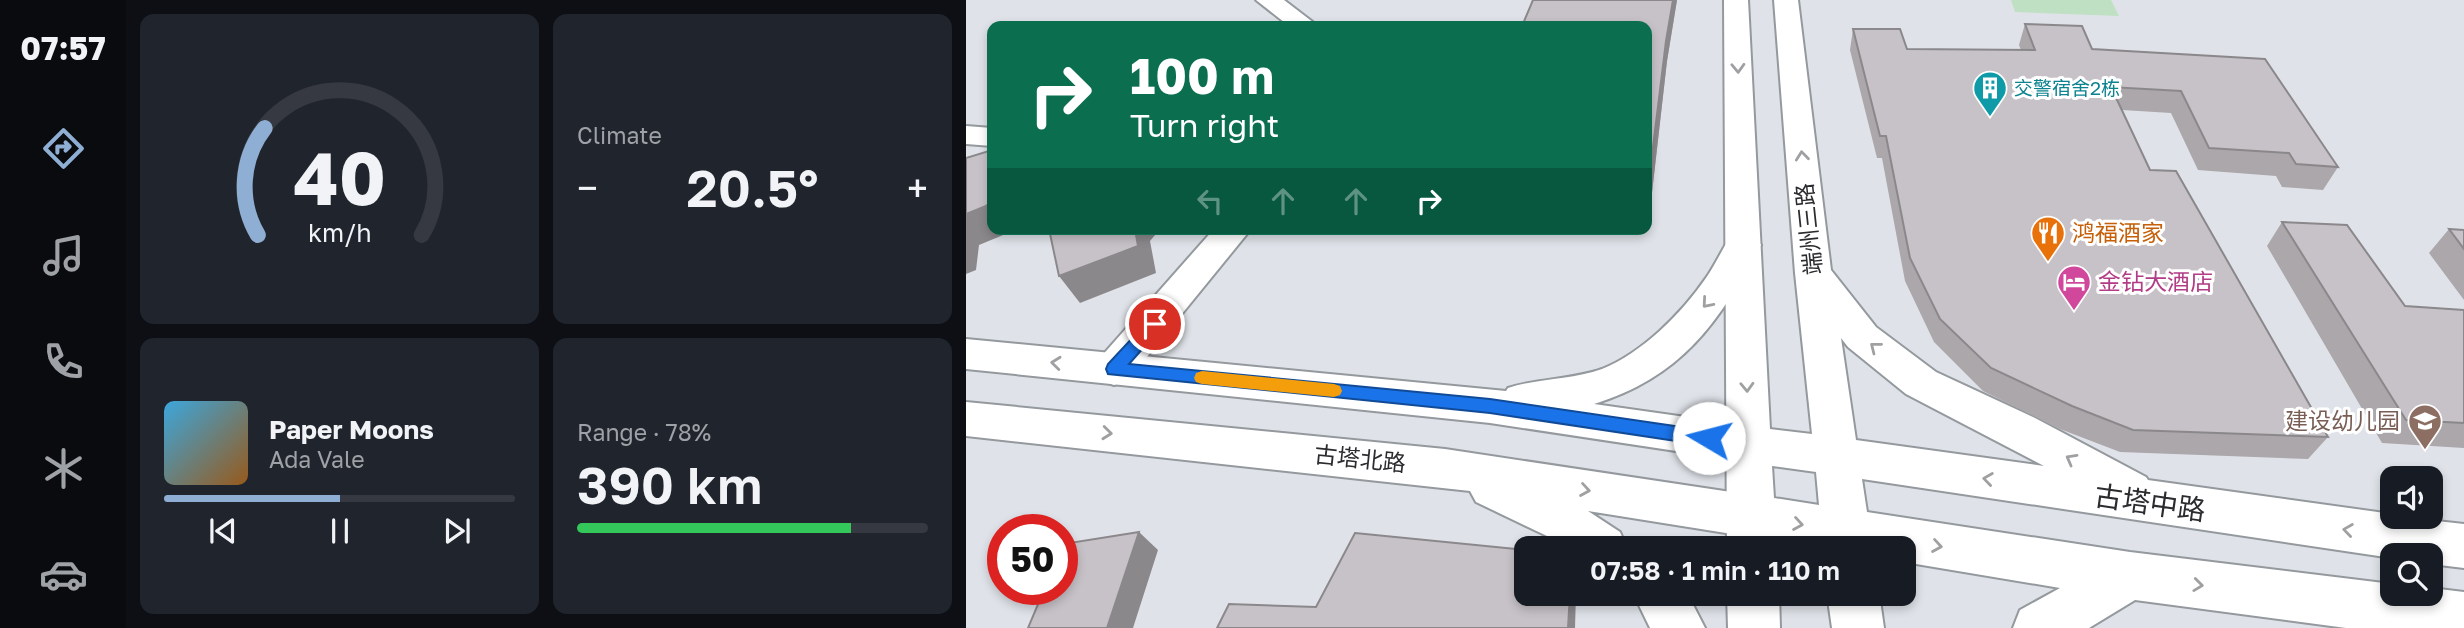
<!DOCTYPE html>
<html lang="en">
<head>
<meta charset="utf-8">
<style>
  body { margin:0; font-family:"Golos Text","Noto Sans SC",sans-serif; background:#20242c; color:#f1f3f6; height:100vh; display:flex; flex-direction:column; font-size:26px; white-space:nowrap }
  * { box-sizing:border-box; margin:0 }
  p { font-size:23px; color:#9ea1a6 }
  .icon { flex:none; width:38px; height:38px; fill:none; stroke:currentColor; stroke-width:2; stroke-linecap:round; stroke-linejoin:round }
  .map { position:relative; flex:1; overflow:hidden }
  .side { display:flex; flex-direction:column; gap:14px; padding:14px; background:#0d0f14; width:840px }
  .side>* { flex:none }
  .top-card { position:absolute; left:21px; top:21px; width:665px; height:214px; border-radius:14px; box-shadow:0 4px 10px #0003; background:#0b6e4f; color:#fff; overflow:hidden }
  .fabs { position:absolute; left:1414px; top:466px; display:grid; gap:14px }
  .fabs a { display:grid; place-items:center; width:63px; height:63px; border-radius:14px; background:#171b24; box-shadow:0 4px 10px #0003; font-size:35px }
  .speed { position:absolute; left:21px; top:514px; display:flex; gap:14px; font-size:35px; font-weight:700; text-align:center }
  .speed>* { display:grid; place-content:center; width:91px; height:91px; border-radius:50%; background:#171b24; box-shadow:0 4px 10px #0003; line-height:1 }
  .speed .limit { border:10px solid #d22; background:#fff; color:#111 }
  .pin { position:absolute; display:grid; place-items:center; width:60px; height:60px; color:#fff; margin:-30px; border:4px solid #fff; border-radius:50%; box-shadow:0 2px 7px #0007 }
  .me { position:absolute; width:77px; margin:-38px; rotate:278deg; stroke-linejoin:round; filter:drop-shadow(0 0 5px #0008) }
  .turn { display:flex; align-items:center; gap:24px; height:147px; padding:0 28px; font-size:32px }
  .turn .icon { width:91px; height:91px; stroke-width:2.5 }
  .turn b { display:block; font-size:49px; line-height:60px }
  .lanes { display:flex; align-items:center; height:66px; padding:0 28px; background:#0003; justify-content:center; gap:35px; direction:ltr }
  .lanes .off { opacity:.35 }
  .big { font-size:52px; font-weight:600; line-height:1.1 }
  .side .tile { flex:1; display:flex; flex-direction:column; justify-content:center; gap:10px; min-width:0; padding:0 24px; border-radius:14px; background:#20242c }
  .side .dial { align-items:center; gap:0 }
  .dial svg { height:182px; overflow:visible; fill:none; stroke:#363941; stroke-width:7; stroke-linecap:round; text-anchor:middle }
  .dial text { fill:#f1f3f6; stroke:none }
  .song { display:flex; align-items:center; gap:21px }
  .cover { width:84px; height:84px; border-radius:10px; background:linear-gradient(135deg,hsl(200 70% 55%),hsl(30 70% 35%)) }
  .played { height:7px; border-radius:4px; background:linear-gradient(90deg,#8faed4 50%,#363941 50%) }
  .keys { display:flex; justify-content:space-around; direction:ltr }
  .heat { display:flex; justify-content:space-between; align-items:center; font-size:38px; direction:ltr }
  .charge { height:10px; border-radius:5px; background:linear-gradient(90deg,#34c759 78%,#363941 0) }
  .side .tiles { flex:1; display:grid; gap:14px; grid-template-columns:repeat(2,1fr) }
  .trip { position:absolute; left:548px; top:536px; width:402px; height:70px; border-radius:14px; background:#171b24; box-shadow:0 4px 10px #0003; font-weight:600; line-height:70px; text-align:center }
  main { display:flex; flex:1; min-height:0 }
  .tab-bar { display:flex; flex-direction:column; width:126px; justify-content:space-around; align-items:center; background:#090b0e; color:#9ea1a6 }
  .tab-bar .icon { width:49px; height:49px }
  .tab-bar .current { color:#8faed4 }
  .tab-bar b { font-size:32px; color:#f1f3f6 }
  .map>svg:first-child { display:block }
  .green { fill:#bfe0c3 }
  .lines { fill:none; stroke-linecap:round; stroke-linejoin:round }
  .street-casing { stroke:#94999e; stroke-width:4 }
  .secondary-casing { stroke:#94999e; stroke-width:4 }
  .primary-casing { stroke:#94999e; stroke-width:4 }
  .street { fill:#fff; fill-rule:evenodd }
  .secondary { fill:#fff; fill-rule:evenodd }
  .primary { fill:#fff; fill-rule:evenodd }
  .wall { fill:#aba7ab }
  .shaded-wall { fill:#8b888b }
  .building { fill:#c7c2c7; stroke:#8b888b; stroke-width:2 }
  .oneway { stroke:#9fa0a1 }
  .route { fill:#1a73e8; stroke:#114b97; stroke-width:2 }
  .slow { fill:#f59e0b }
  .labels { text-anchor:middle; stroke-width:6; stroke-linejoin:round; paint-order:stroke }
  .far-culture-label { font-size:19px; fill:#0d838f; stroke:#fff; text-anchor:start }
  .street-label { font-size:23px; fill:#2a2c2e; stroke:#fff }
  .food-label { font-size:23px; fill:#c56008; stroke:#fff; text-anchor:start }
  .hotel-label { font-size:23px; fill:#b23c85; stroke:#fff; text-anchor:start }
  .education-label { font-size:23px; fill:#785e54; stroke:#fff; text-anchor:end }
  .near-street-label { font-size:28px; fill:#2a2c2e; stroke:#fff }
</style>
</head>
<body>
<main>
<nav class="tab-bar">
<b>07:57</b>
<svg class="icon current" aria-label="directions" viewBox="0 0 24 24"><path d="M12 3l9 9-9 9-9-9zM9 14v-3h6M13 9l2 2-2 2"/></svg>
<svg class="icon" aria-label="music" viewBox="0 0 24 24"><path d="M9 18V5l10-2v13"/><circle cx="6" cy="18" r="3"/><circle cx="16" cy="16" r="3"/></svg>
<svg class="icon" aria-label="phone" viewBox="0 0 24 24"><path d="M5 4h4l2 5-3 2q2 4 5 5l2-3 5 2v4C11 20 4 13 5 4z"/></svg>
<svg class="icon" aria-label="climate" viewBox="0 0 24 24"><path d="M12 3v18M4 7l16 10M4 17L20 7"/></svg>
<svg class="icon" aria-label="car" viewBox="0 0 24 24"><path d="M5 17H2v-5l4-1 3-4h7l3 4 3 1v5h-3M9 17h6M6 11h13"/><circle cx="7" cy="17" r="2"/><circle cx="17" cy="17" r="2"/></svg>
</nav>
<section class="side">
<div class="tiles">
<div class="tile dial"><svg viewBox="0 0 100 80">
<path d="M14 69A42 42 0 1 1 86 69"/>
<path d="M14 69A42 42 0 0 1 17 22" stroke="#8faed4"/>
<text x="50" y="56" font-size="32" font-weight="700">40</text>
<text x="50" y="72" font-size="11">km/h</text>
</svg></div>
<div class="tile"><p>Climate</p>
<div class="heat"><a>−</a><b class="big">20.5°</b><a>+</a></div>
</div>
<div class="tile">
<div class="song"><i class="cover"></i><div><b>Paper Moons</b><p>Ada Vale</p></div></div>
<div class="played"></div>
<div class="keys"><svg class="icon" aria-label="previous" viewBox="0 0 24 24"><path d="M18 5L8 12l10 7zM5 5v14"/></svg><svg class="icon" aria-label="pause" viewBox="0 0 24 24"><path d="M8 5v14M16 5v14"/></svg><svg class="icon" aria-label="next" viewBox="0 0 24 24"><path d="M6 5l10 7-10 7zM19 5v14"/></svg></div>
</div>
<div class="tile"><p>Range · 78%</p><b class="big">390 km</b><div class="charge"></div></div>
</div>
</section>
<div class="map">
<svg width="1498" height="628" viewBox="0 0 1498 628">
  <rect width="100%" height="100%" fill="#dfe3e9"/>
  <path class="green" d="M1045,0H1145L1153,16L1049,12Z"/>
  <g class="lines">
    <g class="street-casing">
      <path id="street" d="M290,0H318L352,26H323Z
        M0,126L26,128V146L0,144Z
        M248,229H285L162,380L148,385L134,380L128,369L134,358Z"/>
    </g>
    <g class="secondary-casing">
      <path id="secondary" d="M777,233L790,237L795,245C753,322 716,377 628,404L783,426L799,431L805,444L799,457L783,462L524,423L0,369V339L540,391L542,388C572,378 606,380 636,369C676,353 716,313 740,278C749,265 756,250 764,237Z
        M0,402L479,449L785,495L802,501L809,516L802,531L785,537L622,511L654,532L661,548H597L581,536L510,502L504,491L0,436Z
        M667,593H721L739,628H684Z"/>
    </g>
    <g class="primary-casing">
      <path id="primary" d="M758,0H782L804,429L846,434L829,273L808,0H832L865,270L910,327L970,372L1069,418L1180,477L1182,480L1426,514V516L1498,524V568L1465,564V555H1426V558L896,479L901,512L1164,552L1426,584V593H1465V588L1498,592V628H1380L1169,600L1123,628H1047L1054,610L1094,588L938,562V548H849L810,541L811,548H761ZM875,338L882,347L940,394L1078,466L890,440ZM806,466L850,472L853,505L808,498Z
        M761,593H813L814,628H762Z
        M861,593H913L918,628H866Z"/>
    </g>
    <use href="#street" class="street"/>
    <use href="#secondary" class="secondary"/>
    <use href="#primary" class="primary"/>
  </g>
  <path class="wall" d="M711,0L701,61L684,210H681V26Z
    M1059,24L1126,49L1372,167L1357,190L1316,187L1310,176L1232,170L1205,113L1156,110L1184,170L1362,437L1342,459L1154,452L1094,429L1017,391L968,342L939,281L916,158H911L884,50L887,29L941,49L1055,50L1053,45Z
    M1316,222L1439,306L1498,310V448L1416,443L1301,246Z
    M1483,229L1498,230V300L1463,253Z"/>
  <path class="shaded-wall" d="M707,0H711L701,61L684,210L682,188L700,41Z
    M26,201V229H46L42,233L13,245L10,270L0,274V214Z
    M169,229H194L184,241L190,273L114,303L93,276Z
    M173,532L192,550L167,628H141Z
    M604,593H610L609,628H602Z"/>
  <path class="building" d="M567,0H707L700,41L682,188H681V26H556Z
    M1059,24L1116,26L1126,49L1299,59L1372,167L1330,164L1323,153L1243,148L1215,91L1145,87L1184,170L1210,171L1362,437L1167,430L1106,406L1025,368L974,319L944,258L920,136H914L887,29H934L941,49L1069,50Z
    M26,150V201L20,206L0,214V158Z
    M1316,222L1381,225L1439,306L1498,310V423L1440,420Z
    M83,229H169L172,246L93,276Z
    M1483,229L1498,230V249Z
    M173,532L141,628H62L78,590H96L97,544Z
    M389,533L560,550V593H604L602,628H251L263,604L350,607Z"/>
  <defs><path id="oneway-chevron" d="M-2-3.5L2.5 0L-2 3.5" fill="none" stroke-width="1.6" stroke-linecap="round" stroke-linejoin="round" transform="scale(1.75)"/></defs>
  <g class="oneway">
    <use href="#oneway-chevron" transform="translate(772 68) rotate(88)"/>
    <use href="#oneway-chevron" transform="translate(836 156) rotate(-96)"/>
    <use href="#oneway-chevron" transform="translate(741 303) rotate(131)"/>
    <use href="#oneway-chevron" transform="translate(909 347) rotate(-142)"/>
    <use href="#oneway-chevron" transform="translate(90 363) rotate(-174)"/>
    <use href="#oneway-chevron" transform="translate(781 387) rotate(88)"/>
    <use href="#oneway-chevron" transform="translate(141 433) rotate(6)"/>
    <use href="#oneway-chevron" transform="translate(1105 459) rotate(-151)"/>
    <use href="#oneway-chevron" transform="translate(1022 479) rotate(-172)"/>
    <use href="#oneway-chevron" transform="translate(619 490) rotate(9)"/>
    <use href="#oneway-chevron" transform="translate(832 524) rotate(9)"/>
    <use href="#oneway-chevron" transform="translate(1382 530) rotate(-172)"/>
    <use href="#oneway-chevron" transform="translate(971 546) rotate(9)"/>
    <use href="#oneway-chevron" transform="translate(1232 585) rotate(7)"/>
  </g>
  <path class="route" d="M189,318L197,324L195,328L163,364L524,399L743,431L750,433L752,438L750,444L743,446L524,413L142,374L140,369L142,364L183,320Z"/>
  <path class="slow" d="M236,371L368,384L374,386L376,391L374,395L368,397L236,384L230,382L228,378L230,373Z"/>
  <defs>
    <g id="building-pin" transform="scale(1.75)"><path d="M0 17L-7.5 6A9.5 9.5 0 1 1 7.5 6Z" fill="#0f9aa8" stroke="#fff"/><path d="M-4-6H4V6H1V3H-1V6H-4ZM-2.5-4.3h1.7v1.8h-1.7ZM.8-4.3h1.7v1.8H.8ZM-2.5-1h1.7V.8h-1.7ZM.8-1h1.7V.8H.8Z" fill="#fff"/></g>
    <g id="restaurant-pin" transform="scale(1.75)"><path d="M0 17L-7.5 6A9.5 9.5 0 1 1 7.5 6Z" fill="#e8710a" stroke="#fff"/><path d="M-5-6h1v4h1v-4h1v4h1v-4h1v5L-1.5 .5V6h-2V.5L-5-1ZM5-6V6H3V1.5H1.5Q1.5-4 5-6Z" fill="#fff"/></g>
    <g id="hotel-pin" transform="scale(1.75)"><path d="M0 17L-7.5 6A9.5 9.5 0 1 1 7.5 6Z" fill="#d1479c" stroke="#fff"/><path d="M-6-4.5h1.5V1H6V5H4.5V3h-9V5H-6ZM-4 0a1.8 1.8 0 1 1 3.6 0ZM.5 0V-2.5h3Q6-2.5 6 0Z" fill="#fff"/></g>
    <g id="school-pin" transform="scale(1.75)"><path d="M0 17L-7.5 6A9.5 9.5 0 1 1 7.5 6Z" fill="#8d6e63" stroke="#fff"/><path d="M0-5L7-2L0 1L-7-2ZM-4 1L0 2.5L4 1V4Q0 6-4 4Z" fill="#fff"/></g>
  </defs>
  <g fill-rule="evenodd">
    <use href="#building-pin" x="1024" y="88"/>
    <use href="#restaurant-pin" x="1082" y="233"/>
    <use href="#hotel-pin" x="1108" y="282"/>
    <use href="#school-pin" x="1459" y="421"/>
  </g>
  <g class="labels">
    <g class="far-culture-label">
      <text x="1048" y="95">交警宿舍2栋</text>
    </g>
    <g class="street-label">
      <text transform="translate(843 229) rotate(-96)" y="8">端州三路</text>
      <text transform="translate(394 459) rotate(6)" y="8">古塔北路</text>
    </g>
    <g class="food-label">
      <text x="1106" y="241">鸿福酒家</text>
    </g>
    <g class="hotel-label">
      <text x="1132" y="290">金钻大酒店</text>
    </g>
    <g class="education-label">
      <text x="1434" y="429">建设幼儿园</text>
    </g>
    <g class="near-street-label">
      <text transform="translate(1184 503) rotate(8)" y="10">古塔中路</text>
    </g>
  </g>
</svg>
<div class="fabs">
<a><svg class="icon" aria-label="sound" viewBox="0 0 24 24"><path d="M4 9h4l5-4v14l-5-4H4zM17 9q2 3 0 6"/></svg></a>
<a><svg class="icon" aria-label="search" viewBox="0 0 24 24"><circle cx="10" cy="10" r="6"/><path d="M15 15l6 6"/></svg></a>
</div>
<div class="speed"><div class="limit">50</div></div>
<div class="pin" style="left:189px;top:324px;background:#d93025"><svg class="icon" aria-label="arrive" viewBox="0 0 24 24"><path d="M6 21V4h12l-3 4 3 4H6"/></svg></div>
<svg class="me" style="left:743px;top:438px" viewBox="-20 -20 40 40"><circle r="19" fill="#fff"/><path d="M0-13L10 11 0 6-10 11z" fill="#1a73e8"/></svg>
<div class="trip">07:58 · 1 min · 110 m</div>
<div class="top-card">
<div class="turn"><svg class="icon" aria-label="right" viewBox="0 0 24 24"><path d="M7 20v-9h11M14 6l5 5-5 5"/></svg><div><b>100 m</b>Turn right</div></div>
<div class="lanes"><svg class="icon off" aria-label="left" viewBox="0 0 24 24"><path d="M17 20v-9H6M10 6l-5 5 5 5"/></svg><svg class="icon off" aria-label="ahead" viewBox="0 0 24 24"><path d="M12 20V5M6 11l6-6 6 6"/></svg><svg class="icon off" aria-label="ahead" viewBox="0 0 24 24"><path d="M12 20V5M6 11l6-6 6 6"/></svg><svg class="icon" aria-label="right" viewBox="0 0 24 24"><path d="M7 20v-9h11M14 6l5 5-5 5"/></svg></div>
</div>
</div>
</main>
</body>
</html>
